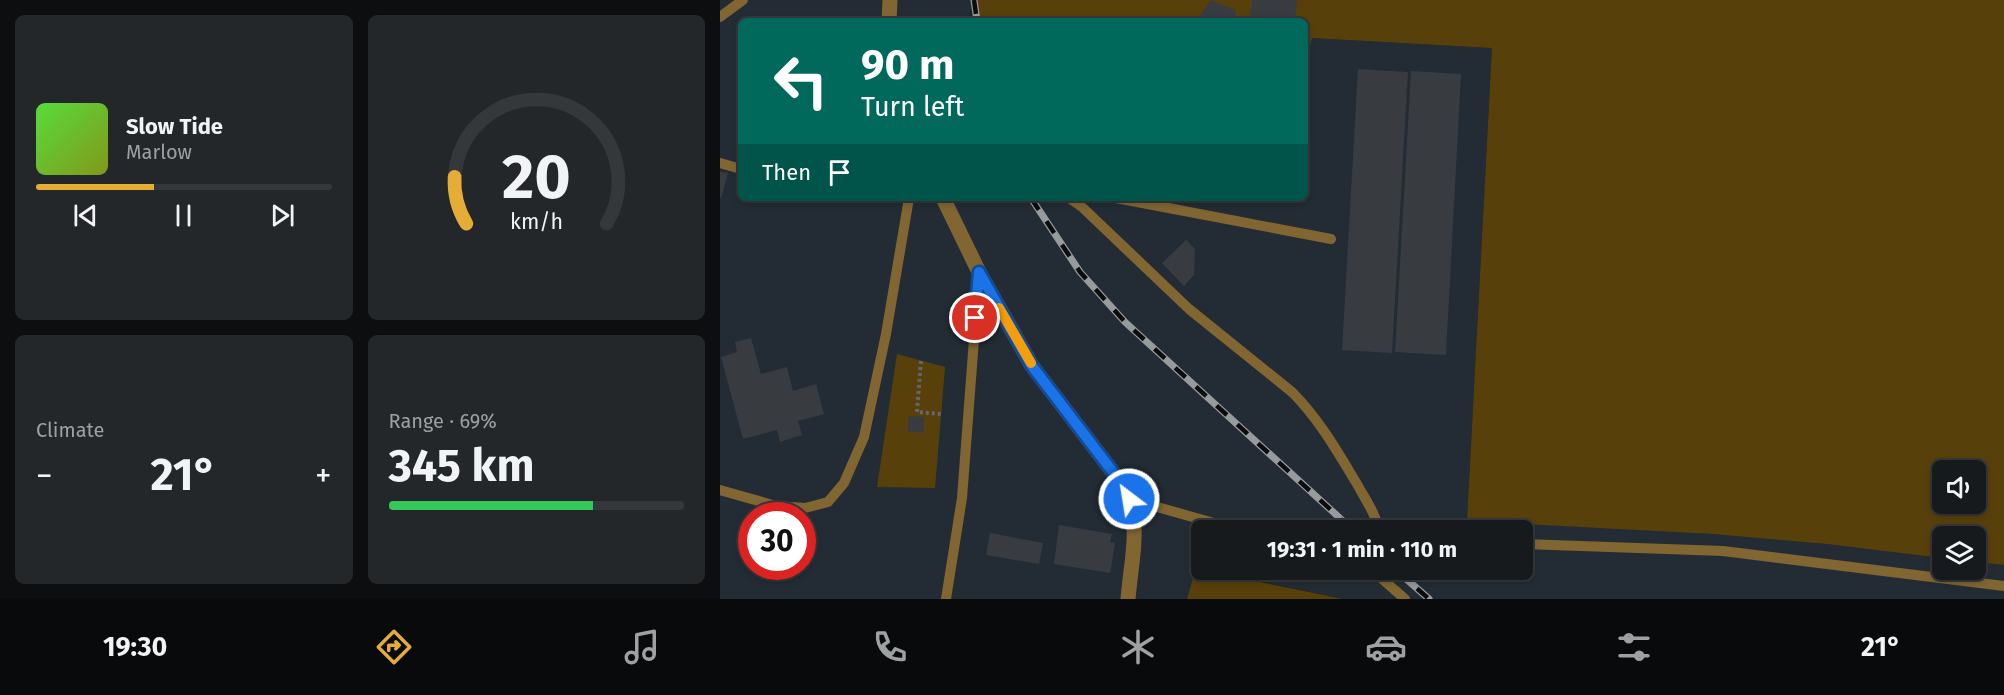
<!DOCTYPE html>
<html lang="en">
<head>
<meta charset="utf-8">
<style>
  body { margin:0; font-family:"Fira Sans",sans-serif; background:#232729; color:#f1f3f6; height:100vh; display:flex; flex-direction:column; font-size:22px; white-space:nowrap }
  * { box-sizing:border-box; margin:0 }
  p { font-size:20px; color:#9ea1a3 }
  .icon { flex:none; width:33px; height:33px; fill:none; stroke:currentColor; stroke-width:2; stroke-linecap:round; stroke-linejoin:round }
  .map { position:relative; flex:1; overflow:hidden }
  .panel { display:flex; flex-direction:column; gap:15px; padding:15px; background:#0c0e0f; width:720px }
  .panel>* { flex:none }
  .banner { position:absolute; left:18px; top:18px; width:570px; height:183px; border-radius:9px; box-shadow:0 3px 9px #0003,0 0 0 2px #35383b; background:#00695c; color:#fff; overflow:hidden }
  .controls { position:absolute; left:1212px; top:460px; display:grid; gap:12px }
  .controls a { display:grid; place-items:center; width:54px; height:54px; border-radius:9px; background:#161a1c; box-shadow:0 3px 9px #0003,0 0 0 2px #35383b; font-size:30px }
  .speed { position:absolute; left:18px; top:502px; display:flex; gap:12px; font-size:30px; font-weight:700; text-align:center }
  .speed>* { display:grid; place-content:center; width:78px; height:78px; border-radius:50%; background:#161a1c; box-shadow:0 3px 9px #0003,0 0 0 2px #35383b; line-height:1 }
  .speed .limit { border:9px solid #d22; background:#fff; color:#111 }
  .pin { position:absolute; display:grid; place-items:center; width:51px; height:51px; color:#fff; margin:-26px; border:3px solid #fff; border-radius:50%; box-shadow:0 2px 6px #0007 }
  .me { position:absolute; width:66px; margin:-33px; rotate:329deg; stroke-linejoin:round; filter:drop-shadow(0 0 4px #0008) }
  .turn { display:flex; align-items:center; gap:21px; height:126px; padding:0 24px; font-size:27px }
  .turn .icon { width:78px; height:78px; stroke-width:2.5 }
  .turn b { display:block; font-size:42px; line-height:51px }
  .then { display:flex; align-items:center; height:57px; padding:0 24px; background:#0003; gap:12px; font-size:22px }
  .big { font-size:45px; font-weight:700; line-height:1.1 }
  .panel .card { flex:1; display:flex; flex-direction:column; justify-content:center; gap:9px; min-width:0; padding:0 21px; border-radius:9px; background:#232729 }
  .panel .dial { align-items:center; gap:0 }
  .dial svg { height:156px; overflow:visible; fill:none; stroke:#35383b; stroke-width:7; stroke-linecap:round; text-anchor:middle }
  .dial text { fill:#f1f3f6; stroke:none }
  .song { display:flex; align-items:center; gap:18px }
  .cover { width:72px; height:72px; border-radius:9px; background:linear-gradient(135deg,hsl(110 70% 55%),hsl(70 70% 35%)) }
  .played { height:6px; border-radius:3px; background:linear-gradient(90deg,#e6ad36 40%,#35383b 40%) }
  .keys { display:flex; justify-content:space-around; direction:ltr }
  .heat { display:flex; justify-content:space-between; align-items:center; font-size:33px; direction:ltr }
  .charge { height:9px; border-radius:4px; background:linear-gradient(90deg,#34c759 69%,#35383b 0) }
  .panel .tiles { flex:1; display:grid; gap:15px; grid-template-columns:repeat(2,1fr) }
  .trip { position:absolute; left:471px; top:520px; width:342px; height:60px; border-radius:9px; background:#161a1c; box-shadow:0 3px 9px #0003,0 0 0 2px #35383b; font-weight:700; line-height:60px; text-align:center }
  .tab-bar { display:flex; height:96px; justify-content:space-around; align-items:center; background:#090a0b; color:#9ea1a3 }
  .tab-bar .icon { width:42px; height:42px }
  .tab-bar .selected { color:#e6ad36 }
  .tab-bar b { font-size:27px; color:#f1f3f6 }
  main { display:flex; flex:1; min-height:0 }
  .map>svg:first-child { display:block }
  .built { fill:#232c34; fill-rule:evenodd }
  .green { fill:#58400b; fill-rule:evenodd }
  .building { fill:#383c40 }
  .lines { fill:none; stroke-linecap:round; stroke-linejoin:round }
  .path { stroke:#64676a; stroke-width:4; stroke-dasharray:3 3; stroke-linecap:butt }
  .service { stroke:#816632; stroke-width:10 }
  .minor { stroke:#816632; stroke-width:15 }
  .rail-casing { stroke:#989b9e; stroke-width:7 }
  .rail { stroke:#0a0c0d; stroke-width:4.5; stroke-dasharray:14; stroke-linecap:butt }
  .route-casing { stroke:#114b97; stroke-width:15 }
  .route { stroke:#1a73e8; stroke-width:10 }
  .slow { stroke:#f59e0b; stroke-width:10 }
</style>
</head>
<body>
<main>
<section class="panel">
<div class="tiles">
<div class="card">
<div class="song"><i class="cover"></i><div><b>Slow Tide</b><p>Marlow</p></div></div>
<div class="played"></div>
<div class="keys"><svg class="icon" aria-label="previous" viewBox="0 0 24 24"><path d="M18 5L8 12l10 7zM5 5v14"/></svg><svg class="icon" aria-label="pause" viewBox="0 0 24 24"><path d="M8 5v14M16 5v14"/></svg><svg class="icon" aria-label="next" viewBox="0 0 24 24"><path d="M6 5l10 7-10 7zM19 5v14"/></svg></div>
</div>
<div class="card dial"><svg viewBox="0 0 100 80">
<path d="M14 69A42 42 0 1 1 86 69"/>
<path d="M14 69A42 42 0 0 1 8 45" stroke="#e6ad36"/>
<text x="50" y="56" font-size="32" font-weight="700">20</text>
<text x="50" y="72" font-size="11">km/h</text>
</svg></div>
<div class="card"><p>Climate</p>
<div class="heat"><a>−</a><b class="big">21°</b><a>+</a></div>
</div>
<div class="card"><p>Range · 69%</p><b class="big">345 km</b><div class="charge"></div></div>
</div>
</section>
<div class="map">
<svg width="1284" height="599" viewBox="0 0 1284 599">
  <rect width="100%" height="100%" fill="#1e2326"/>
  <path class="built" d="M0,0H253L248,21H21V198H545L556,200L557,198H585V69L592,38L772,48L747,520L993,534L1107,544L1222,558V570H1256V562L1284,565V599H623L489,570H802V531H482L481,568H476L467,599H0ZM32,516H82V567H32Z"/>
  <path class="green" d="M257,0H1284V565L1256,562V537H1222V558L1107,544L993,534L747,521L772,48L592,38L585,69V21H253ZM1222,471H1256V504H1222Z
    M177,354L225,367L215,488L157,487Z
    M476,567L482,570L623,599H467Z"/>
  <path class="building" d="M491,0L516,10L515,21H476Z
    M532,0H577L575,21H529Z
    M638,69L688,72L672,353L622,350Z
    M691,71L741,74L726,355L675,352Z
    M0,172L8,173L1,198H0Z
    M466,240L475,249L474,275L464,286L442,263Z
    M31,338L41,374L67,367L73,391L96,384L104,414L78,421L82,435L60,442L57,430L23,439L1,357L17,352L15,342Z
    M189,416L204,417L203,433L187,431Z
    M339,525L392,534L390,542L395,543L390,573L334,564Z
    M270,533L323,543L319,564L266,555Z"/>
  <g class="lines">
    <path class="path" d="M201,361L197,412L221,414"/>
    <path class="service" d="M0,17L23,0
      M0,163L21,169
      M349,198L362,207L469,309L572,392C599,419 617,451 637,484C645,499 656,514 659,531
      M396,198L611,239
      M0,490L56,506L85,508L108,502L124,483L144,437L166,334L189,198
      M409,499L522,531
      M802,544L1003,551L1284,586
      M652,570L685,599
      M226,599L242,498L259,273"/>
    <path class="minor" d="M169,21L170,0
      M223,198L259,272L312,366L402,484C407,494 412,504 413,515C417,540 410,573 408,599"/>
    <g class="rail-casing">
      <path id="rail" d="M254,0L257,21
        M311,198L360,272L405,322L634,531
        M676,570L709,599"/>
    </g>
    <use href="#rail" class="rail"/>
  </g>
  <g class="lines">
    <g class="route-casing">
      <path id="route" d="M255,318L259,272L312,366L402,484L409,499"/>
    </g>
    <use href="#route" class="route"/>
    <path class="slow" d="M279,308L311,363"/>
  </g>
</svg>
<div class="controls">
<a><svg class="icon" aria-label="sound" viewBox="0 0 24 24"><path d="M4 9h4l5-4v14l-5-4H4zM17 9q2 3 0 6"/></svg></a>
<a><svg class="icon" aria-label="layers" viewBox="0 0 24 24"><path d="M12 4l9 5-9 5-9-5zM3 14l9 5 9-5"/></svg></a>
</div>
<div class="speed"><div class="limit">30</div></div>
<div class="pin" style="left:255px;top:318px;background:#d93025"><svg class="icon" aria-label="arrive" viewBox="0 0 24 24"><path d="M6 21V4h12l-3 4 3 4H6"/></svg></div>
<svg class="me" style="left:409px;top:499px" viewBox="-20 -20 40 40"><circle r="17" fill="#1a73e8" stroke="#fff" stroke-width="3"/><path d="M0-11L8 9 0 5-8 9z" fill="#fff"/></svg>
<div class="trip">19:31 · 1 min · 110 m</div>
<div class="banner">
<div class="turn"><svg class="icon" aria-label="left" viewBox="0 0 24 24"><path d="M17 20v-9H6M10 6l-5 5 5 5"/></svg><div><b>90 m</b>Turn left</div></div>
<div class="then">Then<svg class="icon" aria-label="arrive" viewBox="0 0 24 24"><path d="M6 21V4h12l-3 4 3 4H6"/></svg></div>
</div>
</div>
</main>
<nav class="tab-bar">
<b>19:30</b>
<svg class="icon selected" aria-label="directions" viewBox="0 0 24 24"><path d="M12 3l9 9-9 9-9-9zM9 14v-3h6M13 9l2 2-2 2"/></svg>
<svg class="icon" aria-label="music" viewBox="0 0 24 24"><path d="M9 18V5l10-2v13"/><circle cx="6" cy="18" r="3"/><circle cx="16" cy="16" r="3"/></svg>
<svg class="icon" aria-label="phone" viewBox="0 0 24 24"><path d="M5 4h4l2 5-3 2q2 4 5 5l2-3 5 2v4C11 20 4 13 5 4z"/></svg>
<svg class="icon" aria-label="climate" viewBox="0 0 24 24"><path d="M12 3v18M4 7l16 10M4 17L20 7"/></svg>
<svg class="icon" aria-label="car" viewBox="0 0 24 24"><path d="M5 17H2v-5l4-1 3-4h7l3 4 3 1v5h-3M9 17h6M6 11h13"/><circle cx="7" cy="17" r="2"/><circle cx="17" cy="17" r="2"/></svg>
<svg class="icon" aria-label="filters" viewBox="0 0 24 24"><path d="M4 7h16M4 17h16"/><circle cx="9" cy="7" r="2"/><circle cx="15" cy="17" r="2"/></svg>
<b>21°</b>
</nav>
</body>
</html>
